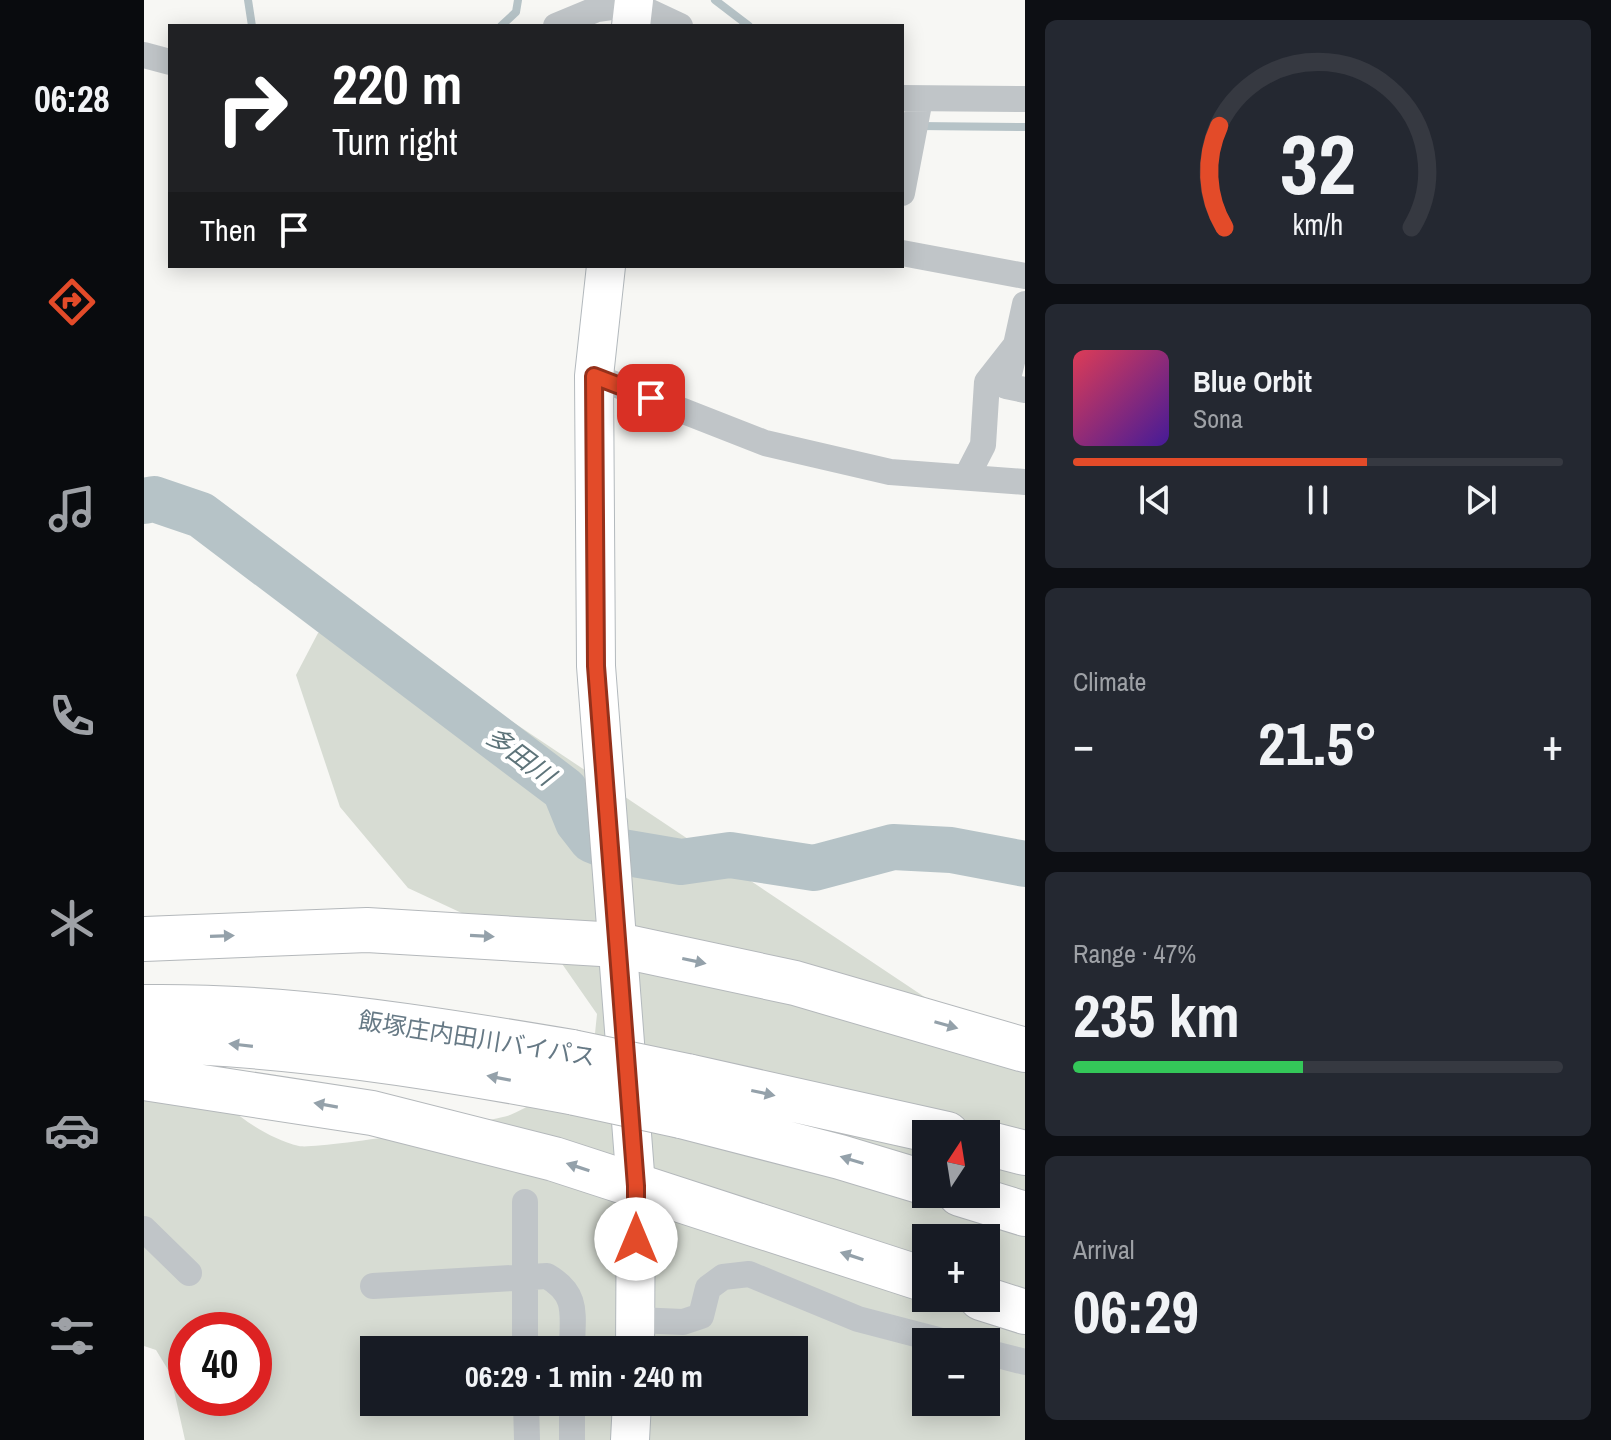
<!DOCTYPE html>
<html lang="en">
<head>
<meta charset="utf-8">
<style>
  body { margin:0; font-family:"Archivo Narrow","Noto Sans JP",sans-serif; background:#242831; color:#f1f3f6; height:100vh; display:flex; flex-direction:column; font-size:30px; white-space:nowrap }
  * { box-sizing:border-box; margin:0 }
  p { font-size:26px; color:#9ea1a6 }
  .icon { flex:none; width:44px; height:44px; fill:none; stroke:currentColor; stroke-width:2; stroke-linecap:round; stroke-linejoin:round }
  .map { position:relative; flex:1; overflow:hidden }
  .side { display:flex; flex-direction:column; gap:20px; padding:20px; background:#0d0f14; width:586px }
  .side>* { flex:none }
  .banner { position:absolute; left:24px; top:24px; width:736px; height:244px; border-radius:0px; box-shadow:0 4px 20px #0003; background:#202124; color:#fff; overflow:hidden }
  .needle { width:52px; rotate:12deg }
  .tools { position:absolute; left:768px; top:1120px; display:grid; gap:16px }
  .tools a { display:grid; place-items:center; width:88px; height:88px; border-radius:0px; background:#171b24; box-shadow:0 4px 20px #0003; font-size:40px }
  .speed { position:absolute; left:24px; top:1312px; display:flex; gap:16px; font-size:40px; font-weight:700; text-align:center }
  .speed>* { display:grid; place-content:center; width:104px; height:104px; border-radius:50%; background:#171b24; box-shadow:0 4px 20px #0003; line-height:1 }
  .speed .limit { border:12px solid #d22; background:#fff; color:#111 }
  .pin { position:absolute; display:grid; place-items:center; width:68px; height:68px; color:#fff; margin:-34px; border-radius:16px; box-shadow:0 4px 12px #0006 }
  .me { position:absolute; width:88px; margin:-44px; rotate:0deg; stroke-linejoin:round; filter:drop-shadow(0 0 6px #0008) }
  .turn { display:flex; align-items:center; gap:28px; height:168px; padding:0 32px; font-size:36px }
  .turn .icon { width:104px; height:104px; stroke-width:2.5 }
  .turn b { display:block; font-size:56px; line-height:68px }
  .then { display:flex; align-items:center; height:76px; padding:0 32px; background:#0003; gap:16px; font-size:30px }
  .big { font-size:60px; font-weight:800; line-height:1.1 }
  .side .tile { flex:1; display:flex; flex-direction:column; justify-content:center; gap:12px; min-width:0; padding:0 28px; border-radius:12px; background:#242831 }
  .side .dial { align-items:center; gap:0 }
  .dial svg { height:208px; overflow:visible; fill:none; stroke:#363941; stroke-width:7; stroke-linecap:round; text-anchor:middle }
  .dial text { fill:#f1f3f6; stroke:none }
  .song { display:flex; align-items:center; gap:24px }
  .cover { width:96px; height:96px; border-radius:12px; background:linear-gradient(135deg,hsl(350 70% 55%),hsl(260 70% 35%)) }
  .played { height:8px; border-radius:4px; background:linear-gradient(90deg,#e34b29 60%,#363941 60%) }
  .keys { display:flex; justify-content:space-around; direction:ltr }
  .heat { display:flex; justify-content:space-between; align-items:center; font-size:44px; direction:ltr }
  .charge { height:12px; border-radius:6px; background:linear-gradient(90deg,#34c759 47%,#363941 0) }
  .trip { position:absolute; left:216px; top:1336px; width:448px; height:80px; border-radius:0px; background:#171b24; box-shadow:0 4px 20px #0003; font-weight:800; line-height:80px; text-align:center }
  main { display:flex; flex:1; min-height:0 }
  .dock { display:flex; flex-direction:column; width:144px; justify-content:space-around; align-items:center; background:#090b0e; color:#9ea1a6 }
  .dock .icon { width:56px; height:56px }
  .dock .selected { color:#e34b29 }
  .dock b { font-size:36px; color:#f1f3f6 }
  .map>svg:first-child { display:block }
  .green { fill:#d7dcd3; fill-rule:evenodd }
  .lines { fill:none; stroke-linecap:round; stroke-linejoin:round }
  .stream { stroke:#b6c3c7; stroke-width:8 }
  .river { stroke:#b6c3c7; stroke-width:46 }
  .secondary-casing { stroke:#b3b9bd; stroke-width:40 }
  .highway-casing { stroke:#b4b8bb; stroke-width:46 }
  .street { stroke:#c0c5c8; stroke-width:26 }
  .secondary { stroke:#fff; stroke-width:38 }
  .highway { stroke:#fff; stroke-width:44 }
  .highway-bridge-casing { stroke:#b4b8bb; stroke-width:46; stroke-linecap:butt }
  .highway-bridge { stroke:#fff; stroke-width:44 }
  .oneway { fill:#94a1aa }
  .route-casing { stroke:#94311b; stroke-width:20 }
  .route { stroke:#e34b29; stroke-width:14 }
  .labels { text-anchor:middle; stroke-width:8; stroke-linejoin:round; paint-order:stroke }
  .street-label { font-size:24px; fill:#667985; stroke:#fff }
  .water-label { font-size:26px; font-style:italic; fill:#5e747a; stroke:#fff }
</style>
</head>
<body>
<main>
<nav class="dock">
<b>06:28</b>
<svg class="icon selected" aria-label="directions" viewBox="0 0 24 24"><path d="M12 3l9 9-9 9-9-9zM9 14v-3h6M13 9l2 2-2 2"/></svg>
<svg class="icon" aria-label="music" viewBox="0 0 24 24"><path d="M9 18V5l10-2v13"/><circle cx="6" cy="18" r="3"/><circle cx="16" cy="16" r="3"/></svg>
<svg class="icon" aria-label="phone" viewBox="0 0 24 24"><path d="M5 4h4l2 5-3 2q2 4 5 5l2-3 5 2v4C11 20 4 13 5 4z"/></svg>
<svg class="icon" aria-label="climate" viewBox="0 0 24 24"><path d="M12 3v18M4 7l16 10M4 17L20 7"/></svg>
<svg class="icon" aria-label="car" viewBox="0 0 24 24"><path d="M5 17H2v-5l4-1 3-4h7l3 4 3 1v5h-3M9 17h6M6 11h13"/><circle cx="7" cy="17" r="2"/><circle cx="17" cy="17" r="2"/></svg>
<svg class="icon" aria-label="filters" viewBox="0 0 24 24"><path d="M4 7h16M4 17h16"/><circle cx="9" cy="7" r="2"/><circle cx="15" cy="17" r="2"/></svg>
</nav>
<div class="map">
<svg width="881" height="1440" viewBox="0 0 881 1440">
  <rect width="100%" height="100%" fill="#f7f7f4"/>
  <path class="green" d="M190,626L282,664L830,1030L881,1059V1440H41L26,1373L12,1350L0,1346V1020C44,1066 90,1129 155,1146C170,1150 348,1122 366,1115C400,1101 423,1077 449,1053L453,1014L414,958L264,888L196,807L152,675L174,633ZM782,1134H842V1194H782ZM782,1238H842V1298H782ZM42,1330H110V1398H42ZM782,1342H842V1402H782ZM230,1350H650V1402H230Z"/>
  <g class="lines">
    <path class="stream" d="M104,0L108,26
      M571,0L605,26
      M357,26L372,12L374,0
      M774,126L881,127"/>
    <path class="river" d="M0,501L10,499L57,515L421,790L434,822L448,840L478,852L537,862L586,855L670,868L749,847L807,850L881,864"/>
    <g class="secondary-casing">
      <path id="secondary" d="M487,26L490,0
        M462,266L450,376L452,666L492,1186L491,1350
        M486,1440L488,1402"/>
    </g>
    <g class="highway-casing">
      <path id="highway" d="M0,939L223,930L474,945L651,983L881,1050
        M0,1007C144,1005 286,1028 428,1052
        M0,1040C144,1044 290,1066 431,1093
        M543,1076L803,1134
        M0,1078L228,1113L410,1159L782,1280
        M537,1116L696,1157L782,1183
        M842,1143L881,1153
        M816,1194L881,1214
        M837,1298L881,1312"/>
    </g>
    <path class="street" d="M412,26L453,9L489,4L536,26
      M0,55L26,62
      M758,98L881,99
      M758,193L776,99
      M758,253L881,276
      M870,354L862,386L881,390
      M450,376L621,443L746,472L881,482
      M823,476L839,445L843,382L872,345L881,304
      M381,1202V1350
      M0,1229L45,1273
      M229,1286L403,1276C436,1295 428,1316 428,1350
      M493,1320L539,1322L557,1316L564,1288L579,1277L605,1274L714,1319L802,1342
      M842,1352L881,1362
      M382,1402L383,1440
      M428,1402V1440"/>
    <use href="#secondary" class="secondary"/>
    <use href="#highway" class="highway"/>
    <g class="highway-bridge-casing">
      <path id="highway-bridge" d="M428,1052L543,1076
        M431,1093L537,1116"/>
    </g>
    <use href="#highway-bridge" class="highway-bridge"/>
  </g>
  <defs><path id="oneway-solid" d="M-6-.8H1V-3.2L6.5 0L1 3.2V.8H-6Z" transform="scale(2)"/></defs>
  <g class="oneway">
    <use href="#oneway-solid" transform="translate(78 936) rotate(-2)"/>
    <use href="#oneway-solid" transform="translate(338 936) rotate(3)"/>
    <use href="#oneway-solid" transform="translate(550 961) rotate(12)"/>
    <use href="#oneway-solid" transform="translate(802 1025) rotate(16)"/>
    <use href="#oneway-solid" transform="translate(97 1045) rotate(-173)"/>
    <use href="#oneway-solid" transform="translate(355 1078) rotate(-169)"/>
    <use href="#oneway-solid" transform="translate(619 1093) rotate(12)"/>
    <use href="#oneway-solid" transform="translate(182 1105) rotate(-170)"/>
    <use href="#oneway-solid" transform="translate(708 1160) rotate(-163)"/>
    <use href="#oneway-solid" transform="translate(434 1167) rotate(-162)"/>
    <use href="#oneway-solid" transform="translate(708 1256) rotate(-162)"/>
  </g>
  <g class="lines">
    <g class="route-casing">
      <path id="route" d="M492,1239V1186L452,666L450,376L507,398"/>
    </g>
    <use href="#route" class="route"/>
  </g>
  <g class="labels">
    <g class="street-label">
      <text transform="translate(333 1039) rotate(9)" y="8">飯塚庄内田川バイパス</text>
    </g>
    <g class="water-label">
      <text transform="translate(376 756) rotate(37)" y="9">多田川</text>
    </g>
  </g>
</svg>
<div class="tools">
<a><svg class="needle" viewBox="-14 -14 28 28"><path d="M0-13l5 13h-10z" fill="#e53935"/><path d="M0 13l5-13h-10z" fill="#9ea1a6"/></svg></a>
<a>+</a>
<a>−</a>
</div>
<div class="speed"><div class="limit">40</div></div>
<div class="pin" style="left:507px;top:398px;background:#d93025"><svg class="icon" aria-label="arrive" viewBox="0 0 24 24"><path d="M6 21V4h12l-3 4 3 4H6"/></svg></div>
<svg class="me" style="left:492px;top:1239px" viewBox="-20 -20 40 40"><circle r="19" fill="#fff"/><path d="M0-13L10 11 0 6-10 11z" fill="#e34b29"/></svg>
<div class="trip">06:29 · 1 min · 240 m</div>
<div class="banner">
<div class="turn"><svg class="icon" aria-label="right" viewBox="0 0 24 24"><path d="M7 20v-9h11M14 6l5 5-5 5"/></svg><div><b>220 m</b>Turn right</div></div>
<div class="then">Then<svg class="icon" aria-label="arrive" viewBox="0 0 24 24"><path d="M6 21V4h12l-3 4 3 4H6"/></svg></div>
</div>
</div>
<section class="side">
<div class="tile dial"><svg viewBox="0 0 100 80">
<path d="M14 69A42 42 0 1 1 86 69"/>
<path d="M14 69A42 42 0 0 1 12 30" stroke="#e34b29"/>
<text x="50" y="56" font-size="32" font-weight="700">32</text>
<text x="50" y="72" font-size="11">km/h</text>
</svg></div>
<div class="tile">
<div class="song"><i class="cover"></i><div><b>Blue Orbit</b><p>Sona</p></div></div>
<div class="played"></div>
<div class="keys"><svg class="icon" aria-label="previous" viewBox="0 0 24 24"><path d="M18 5L8 12l10 7zM5 5v14"/></svg><svg class="icon" aria-label="pause" viewBox="0 0 24 24"><path d="M8 5v14M16 5v14"/></svg><svg class="icon" aria-label="next" viewBox="0 0 24 24"><path d="M6 5l10 7-10 7zM19 5v14"/></svg></div>
</div>
<div class="tile"><p>Climate</p>
<div class="heat"><a>−</a><b class="big">21.5°</b><a>+</a></div>
</div>
<div class="tile"><p>Range · 47%</p><b class="big">235 km</b><div class="charge"></div></div>
<div class="tile"><p>Arrival</p><b class="big">06:29</b></div>
</section>
</main>
</body>
</html>
